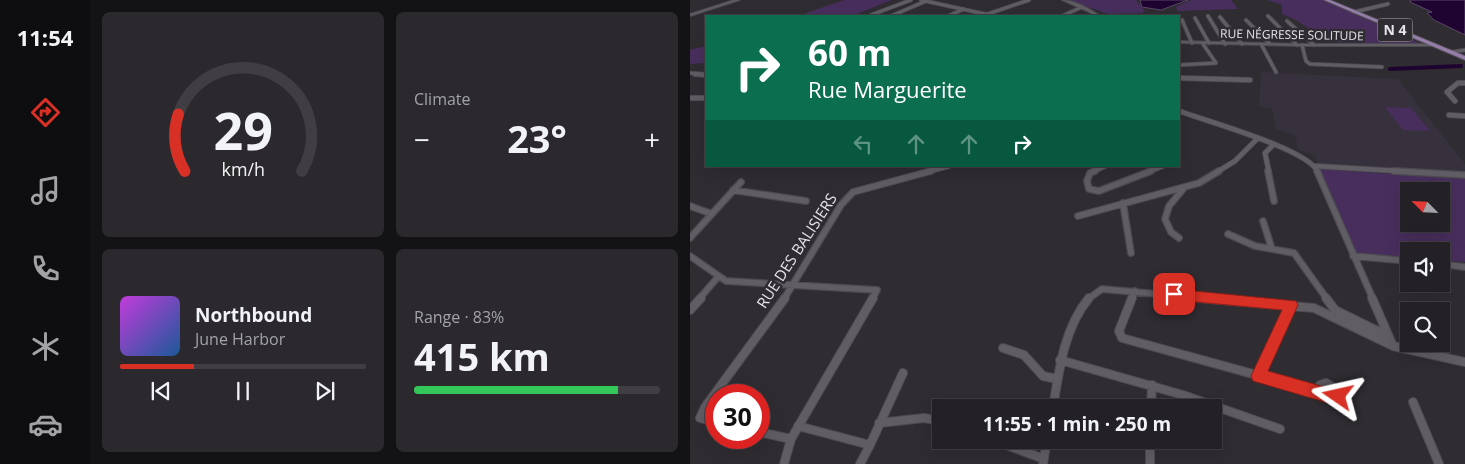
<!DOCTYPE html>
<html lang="en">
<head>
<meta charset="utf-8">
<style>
  body { margin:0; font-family:"Open Sans",sans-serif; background:#2b292e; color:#f1f3f6; height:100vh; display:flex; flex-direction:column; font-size:19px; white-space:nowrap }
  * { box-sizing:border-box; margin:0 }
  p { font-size:16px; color:#a3a3a7 }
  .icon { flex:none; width:28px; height:28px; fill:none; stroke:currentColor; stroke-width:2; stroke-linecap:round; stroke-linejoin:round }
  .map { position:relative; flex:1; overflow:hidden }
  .panel { display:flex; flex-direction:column; gap:12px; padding:12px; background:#131215; width:600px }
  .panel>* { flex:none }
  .banner { position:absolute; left:15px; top:15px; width:475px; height:152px; border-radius:0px; box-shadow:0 5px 20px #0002,0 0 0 1px #403e43; background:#0b6e4f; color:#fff; overflow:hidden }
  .needle { width:32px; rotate:294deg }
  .controls { position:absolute; left:710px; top:182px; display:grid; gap:10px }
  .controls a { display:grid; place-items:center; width:50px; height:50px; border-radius:0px; background:#232126; box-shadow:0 5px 20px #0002,0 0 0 1px #403e43; font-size:25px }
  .speed { position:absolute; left:15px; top:384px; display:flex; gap:10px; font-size:25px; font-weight:700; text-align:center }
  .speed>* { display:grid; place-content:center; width:65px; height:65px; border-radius:50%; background:#232126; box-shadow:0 5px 20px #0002,0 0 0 1px #403e43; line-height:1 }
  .speed .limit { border:8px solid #d22; background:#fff; color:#111 }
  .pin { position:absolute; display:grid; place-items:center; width:42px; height:42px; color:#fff; margin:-21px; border-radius:10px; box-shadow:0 2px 8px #0006 }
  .me { position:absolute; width:55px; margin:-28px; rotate:281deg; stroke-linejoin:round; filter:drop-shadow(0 0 4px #0008) }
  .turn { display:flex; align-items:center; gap:18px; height:105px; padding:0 20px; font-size:22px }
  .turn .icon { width:65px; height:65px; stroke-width:2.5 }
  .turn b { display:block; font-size:35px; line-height:42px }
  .lanes { display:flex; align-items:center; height:48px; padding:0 20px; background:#0003; justify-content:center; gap:25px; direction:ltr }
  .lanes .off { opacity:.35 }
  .big { font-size:38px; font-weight:700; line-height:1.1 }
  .panel .widget { flex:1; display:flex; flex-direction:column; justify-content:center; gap:8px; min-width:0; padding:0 18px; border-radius:8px; background:#2b292e }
  .panel .dial { align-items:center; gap:0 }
  .dial svg { height:130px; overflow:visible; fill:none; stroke:#403e43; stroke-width:7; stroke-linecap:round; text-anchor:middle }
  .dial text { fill:#f1f3f6; stroke:none }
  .song { display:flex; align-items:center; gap:15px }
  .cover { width:60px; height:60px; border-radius:8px; background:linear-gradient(135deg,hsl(290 70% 55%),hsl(210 70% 35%)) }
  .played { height:5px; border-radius:2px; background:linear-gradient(90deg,#d93025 30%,#403e43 30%) }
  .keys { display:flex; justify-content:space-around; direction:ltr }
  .heat { display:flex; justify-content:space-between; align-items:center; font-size:28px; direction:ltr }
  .charge { height:8px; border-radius:4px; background:linear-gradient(90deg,#34c759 83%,#403e43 0) }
  .panel .tiles { flex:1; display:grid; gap:12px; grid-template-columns:repeat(2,1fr) }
  .trip { position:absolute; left:242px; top:399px; width:290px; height:50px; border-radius:0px; background:#232126; box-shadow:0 5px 20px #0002,0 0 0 1px #403e43; font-weight:700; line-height:50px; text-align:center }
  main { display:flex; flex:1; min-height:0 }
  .tabs { display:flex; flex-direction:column; width:90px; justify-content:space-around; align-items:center; background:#0e0d0f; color:#a3a3a7 }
  .tabs .icon { width:35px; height:35px }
  .tabs .current { color:#d93025 }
  .tabs b { font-size:22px; color:#f1f3f6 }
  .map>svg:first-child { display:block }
  .built { fill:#37313d }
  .green { fill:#482e5d; fill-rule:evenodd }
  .water { fill:#1f0331; stroke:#5b4768 }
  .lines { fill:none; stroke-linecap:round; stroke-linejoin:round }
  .canal { stroke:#1f0331; stroke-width:4 }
  .street-far3-casing { stroke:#4d4a50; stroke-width:4.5 }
  .street-far2-casing { stroke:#4d4a50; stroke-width:6 }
  .street-far1-casing { stroke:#4d4a50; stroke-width:8 }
  .street-casing { stroke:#4d4a50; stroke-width:10 }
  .secondary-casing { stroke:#4d4a50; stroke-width:2 }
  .primary-casing { stroke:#4d4a50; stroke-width:2 }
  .street-far3 { stroke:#615d64; stroke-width:3 }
  .street-far2 { stroke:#615d64; stroke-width:4.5 }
  .street-far1 { stroke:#615d64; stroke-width:5.5 }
  .street { stroke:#615d64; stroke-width:8 }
  .secondary { fill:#615d64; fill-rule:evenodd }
  .primary { fill:#957daa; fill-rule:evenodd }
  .route { fill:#d93025; stroke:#8d1f18 }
  .labels { text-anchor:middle; stroke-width:5; stroke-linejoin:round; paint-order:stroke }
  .far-street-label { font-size:12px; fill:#e7e5ea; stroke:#2f2c32 }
  .shield { fill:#2f2c32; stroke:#b0aeb3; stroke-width:1 }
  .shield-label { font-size:14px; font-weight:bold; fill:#e7e5ea }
  .street-label { font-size:15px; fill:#e7e5ea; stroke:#2f2c32 }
</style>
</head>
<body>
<main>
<nav class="tabs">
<b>11:54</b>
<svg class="icon current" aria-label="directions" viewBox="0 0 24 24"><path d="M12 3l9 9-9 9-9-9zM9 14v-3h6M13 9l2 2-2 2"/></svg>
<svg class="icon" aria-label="music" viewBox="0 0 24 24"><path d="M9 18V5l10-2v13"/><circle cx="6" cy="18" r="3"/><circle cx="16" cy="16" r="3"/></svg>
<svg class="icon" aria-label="phone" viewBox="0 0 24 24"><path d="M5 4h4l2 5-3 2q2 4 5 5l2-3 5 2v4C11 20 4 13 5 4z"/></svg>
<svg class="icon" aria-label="climate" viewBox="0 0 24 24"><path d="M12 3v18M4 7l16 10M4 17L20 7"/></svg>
<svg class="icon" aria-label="car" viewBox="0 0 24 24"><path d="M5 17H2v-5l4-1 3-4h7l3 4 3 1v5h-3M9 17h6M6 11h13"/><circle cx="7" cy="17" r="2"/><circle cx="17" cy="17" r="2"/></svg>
</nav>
<section class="panel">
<div class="tiles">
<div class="widget dial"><svg viewBox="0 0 100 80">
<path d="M14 69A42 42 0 1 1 86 69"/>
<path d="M14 69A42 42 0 0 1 10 34" stroke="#d93025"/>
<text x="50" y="56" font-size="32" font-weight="700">29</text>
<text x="50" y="72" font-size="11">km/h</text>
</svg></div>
<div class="widget"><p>Climate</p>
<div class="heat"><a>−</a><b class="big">23°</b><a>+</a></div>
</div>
<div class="widget">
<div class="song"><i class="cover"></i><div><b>Northbound</b><p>June Harbor</p></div></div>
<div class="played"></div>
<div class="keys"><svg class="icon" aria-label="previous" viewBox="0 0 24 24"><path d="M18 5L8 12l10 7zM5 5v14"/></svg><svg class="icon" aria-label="pause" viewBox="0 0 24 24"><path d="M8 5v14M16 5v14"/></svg><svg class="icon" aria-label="next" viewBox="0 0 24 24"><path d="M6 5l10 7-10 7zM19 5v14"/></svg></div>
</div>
<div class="widget"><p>Range · 83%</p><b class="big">415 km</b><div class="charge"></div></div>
</div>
</section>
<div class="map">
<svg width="775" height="464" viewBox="0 0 775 464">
  <rect width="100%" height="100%" fill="#2f2c32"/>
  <path class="built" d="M571,72L708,79L775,164V174L628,165L625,156L607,149L606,136L586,129L582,108L569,107Z"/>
  <path class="green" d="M154,0H202L162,16H117L113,14Z
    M378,0H446L455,11L452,13L418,14Z
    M501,0H541L548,9L487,11L486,7Z
    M577,0H634L734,45L638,42L606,20L592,14V5Z
    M16,46V63L0,64V50Z
    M695,107L721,108L740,131L713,130Z
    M629,169L775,179V262L751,260V251H719V257L666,253ZM719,191H751V224H719Z"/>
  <path class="water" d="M450,0H498L471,10L452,7Z
    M721,0H775V35L744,20L737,13L742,12L720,2Z"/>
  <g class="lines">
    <path class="canal" d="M700,69L771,66"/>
    <g class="street-far3-casing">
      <path id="street-far3" d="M231,0L295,14
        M664,12L698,4
        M181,15L221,0
        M201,16L236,1
        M258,16L274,9
        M292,16L339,0
        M372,16L392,7
        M518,16L535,44
        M578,16L607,45
        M530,17L552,44
        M505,18L519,43
        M492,20L502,43
        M556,20L580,44
        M597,21L624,45
        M571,44L586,72
        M612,45L616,61L620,64L692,67
        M762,52L775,50
        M489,65L526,63L513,44
        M0,73L15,75"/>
    </g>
    <g class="street-far2-casing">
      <path id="street-far2" d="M5,74L16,75
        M489,78L560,80
        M0,98H16
        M765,101L757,92L768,83H775
        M489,111C516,121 618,149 628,172
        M759,115L775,116
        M625,166L725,172
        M236,172L259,166
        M402,172L415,166
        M458,172L473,166
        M527,172L545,161L567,139
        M579,172L575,153L583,145"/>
    </g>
    <g class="street-far1-casing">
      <path id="street-far1" d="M405,171L400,173L397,181L399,189L409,191L461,171
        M578,171L584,201
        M627,171L683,299
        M704,171L775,175
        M43,190L116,201
        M433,203L441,253
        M0,206L22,214
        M388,216L509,183L529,171
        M573,221L582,249
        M538,234L565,246L604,253L637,299
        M0,238L51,182
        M489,238L481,232L475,219L479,206L494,188
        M0,256L36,281L187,290L182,299
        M663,256L719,261
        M751,264L775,267
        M9,299L28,277
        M94,299L151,205L163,192L241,171
        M398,299L412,289L522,299
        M442,299L445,291"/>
    </g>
    <g class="street-casing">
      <path id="street" d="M442,298L429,331L432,338L625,391
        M508,298L624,308L703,346L775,362
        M636,298L645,310L696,335
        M682,298L703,346
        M0,310L11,298
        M313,348L334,355L353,376L367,379
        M370,360L493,395L590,429
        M568,376L601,305
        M636,383L646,389L648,396L625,391L630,385Z
        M723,402L749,464
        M363,408C369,370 374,328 399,298
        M461,408L462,385
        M26,422L10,418L15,407L95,298
        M189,423L234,418L251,421
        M108,426L180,445L170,464
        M69,432L101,439
        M303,440L354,459
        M460,440V464
        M180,445L213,373
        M94,464L101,439L183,298
        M353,464L357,440"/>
    </g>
    <g class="secondary-casing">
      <path id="secondary" d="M44,0H50L0,16V14Z
        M372,0C384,0 400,9 410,16H406L397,11Z
        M489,41L612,44H744L746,45L744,46H612L489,43Z"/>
    </g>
    <g class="primary-casing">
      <path id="primary" d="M634,0H640L775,56V60Z"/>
    </g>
    <use href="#street-far3" class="street-far3"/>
    <use href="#street-far2" class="street-far2"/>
    <use href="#street-far1" class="street-far1"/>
    <use href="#street" class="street"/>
    <use href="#secondary" class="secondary"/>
    <use href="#primary" class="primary"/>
  </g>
  <path class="route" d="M484,289L606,301L608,305L578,371L645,390L648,388L653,391L655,396L653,401L645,405L563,381L561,376L592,310L484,300L478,294Z"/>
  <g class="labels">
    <g class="far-street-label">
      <text transform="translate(602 35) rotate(1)" y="4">RUE NÉGRESSE SOLITUDE</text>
    </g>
    <rect class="shield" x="687.5" y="18.5" width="35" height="23" rx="4"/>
    <g class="shield-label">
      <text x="705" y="35">N 4</text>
    </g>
    <g class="street-label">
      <text transform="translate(107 251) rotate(-57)" y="5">RUE DES BALISIERS</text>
    </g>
  </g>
</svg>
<div class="controls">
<a><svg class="needle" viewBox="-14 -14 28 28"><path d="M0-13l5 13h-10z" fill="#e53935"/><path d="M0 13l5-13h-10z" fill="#a3a3a7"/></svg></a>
<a><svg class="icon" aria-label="sound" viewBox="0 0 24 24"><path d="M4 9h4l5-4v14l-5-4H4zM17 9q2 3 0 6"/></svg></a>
<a><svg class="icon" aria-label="search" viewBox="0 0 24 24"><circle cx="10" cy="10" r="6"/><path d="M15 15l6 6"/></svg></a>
</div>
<div class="speed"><div class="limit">30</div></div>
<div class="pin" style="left:484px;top:294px;background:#d93025"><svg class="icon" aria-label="arrive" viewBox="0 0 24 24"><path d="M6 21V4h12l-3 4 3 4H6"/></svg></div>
<svg class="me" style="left:648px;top:396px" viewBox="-20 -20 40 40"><path d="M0-17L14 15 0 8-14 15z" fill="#d93025" stroke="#fff" stroke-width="4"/></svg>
<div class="trip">11:55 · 1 min · 250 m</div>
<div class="banner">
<div class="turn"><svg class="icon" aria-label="right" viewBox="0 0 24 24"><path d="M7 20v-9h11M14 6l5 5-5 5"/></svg><div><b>60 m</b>Rue Marguerite</div></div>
<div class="lanes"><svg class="icon off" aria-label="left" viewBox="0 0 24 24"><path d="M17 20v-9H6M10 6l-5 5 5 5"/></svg><svg class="icon off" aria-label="ahead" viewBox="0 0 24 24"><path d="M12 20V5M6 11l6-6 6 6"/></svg><svg class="icon off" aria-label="ahead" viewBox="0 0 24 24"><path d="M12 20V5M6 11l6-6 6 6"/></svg><svg class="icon" aria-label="right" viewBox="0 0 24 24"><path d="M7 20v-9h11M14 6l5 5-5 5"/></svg></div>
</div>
</div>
</main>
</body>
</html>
